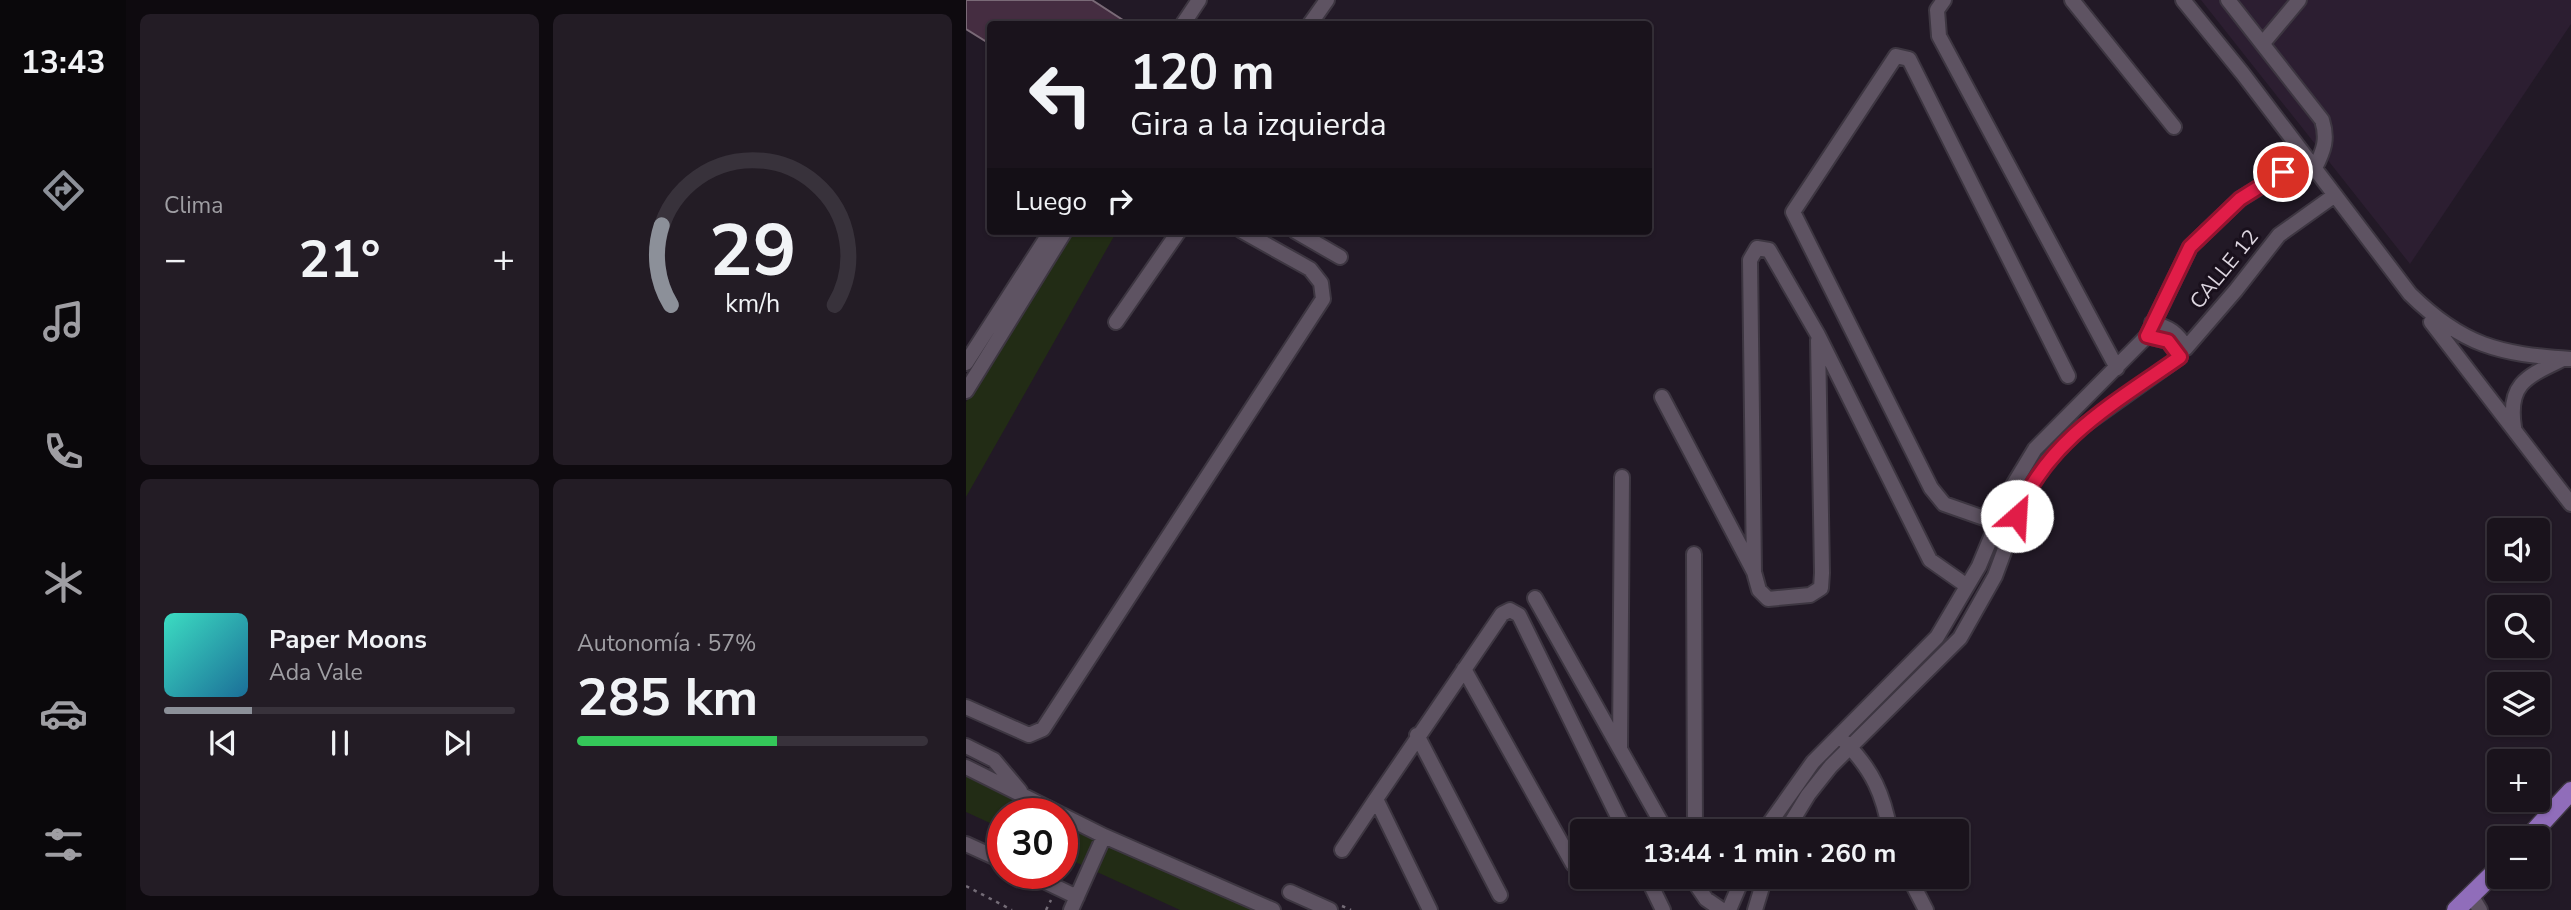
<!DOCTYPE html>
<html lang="es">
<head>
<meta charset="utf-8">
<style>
  body { margin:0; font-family:"Nunito Sans",sans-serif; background:#231c25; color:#f1f3f6; height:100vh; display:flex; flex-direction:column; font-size:26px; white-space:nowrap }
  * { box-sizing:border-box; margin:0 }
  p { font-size:23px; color:#9f9ea3 }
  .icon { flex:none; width:38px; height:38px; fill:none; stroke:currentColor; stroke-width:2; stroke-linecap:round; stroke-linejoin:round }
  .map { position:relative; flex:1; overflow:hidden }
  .panel { display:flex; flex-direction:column; gap:14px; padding:14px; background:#0e0a0f; width:840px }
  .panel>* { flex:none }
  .guide { position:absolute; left:21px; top:21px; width:665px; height:214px; border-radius:7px; box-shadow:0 2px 5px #0004,0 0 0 2px #38323b; background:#1a131c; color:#f1f3f6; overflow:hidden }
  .fabs { position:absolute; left:1521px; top:518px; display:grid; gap:14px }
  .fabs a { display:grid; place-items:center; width:63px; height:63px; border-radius:7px; background:#1a131c; box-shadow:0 2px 5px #0004,0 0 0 2px #38323b; font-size:35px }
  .speed { position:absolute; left:21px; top:798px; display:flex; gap:14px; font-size:35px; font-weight:700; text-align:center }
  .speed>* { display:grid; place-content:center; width:91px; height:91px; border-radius:50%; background:#1a131c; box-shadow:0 2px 5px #0004,0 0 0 2px #38323b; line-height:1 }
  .speed .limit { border:10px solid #d22; background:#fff; color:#111 }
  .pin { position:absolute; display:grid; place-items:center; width:60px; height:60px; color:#fff; margin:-30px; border:4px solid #fff; border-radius:50%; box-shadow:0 2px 7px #0007 }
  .me { position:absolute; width:77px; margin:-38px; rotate:26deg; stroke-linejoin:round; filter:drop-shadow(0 0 5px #0008) }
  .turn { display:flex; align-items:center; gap:24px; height:147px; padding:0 28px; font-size:32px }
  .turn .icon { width:91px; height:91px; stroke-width:2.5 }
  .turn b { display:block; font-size:49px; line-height:60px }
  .then { display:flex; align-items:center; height:66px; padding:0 28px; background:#0003; gap:14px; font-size:26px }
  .big { font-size:52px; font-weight:700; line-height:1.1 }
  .panel .widget { flex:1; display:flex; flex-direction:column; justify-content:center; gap:10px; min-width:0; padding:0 24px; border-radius:10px; background:#231c25 }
  .panel .dial { align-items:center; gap:0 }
  .dial svg { height:182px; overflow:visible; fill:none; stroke:#38323b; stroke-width:7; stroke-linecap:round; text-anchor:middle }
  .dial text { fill:#f1f3f6; stroke:none }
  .song { display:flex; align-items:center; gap:21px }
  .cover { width:84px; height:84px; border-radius:10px; background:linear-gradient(135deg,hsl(170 70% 55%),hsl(200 70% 35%)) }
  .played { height:7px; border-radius:4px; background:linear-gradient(90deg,#8c9099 25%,#38323b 25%) }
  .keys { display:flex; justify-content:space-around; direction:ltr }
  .heat { display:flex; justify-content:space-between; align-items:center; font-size:38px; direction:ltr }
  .charge { height:10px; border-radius:5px; background:linear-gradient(90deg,#34c759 57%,#38323b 0) }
  .panel .tiles { flex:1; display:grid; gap:14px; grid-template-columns:repeat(2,1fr) }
  .trip { position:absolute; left:604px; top:819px; width:399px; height:70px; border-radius:7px; background:#1a131c; box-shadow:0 2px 5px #0004,0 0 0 2px #38323b; font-weight:700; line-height:70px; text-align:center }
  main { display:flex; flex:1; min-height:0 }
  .dock { display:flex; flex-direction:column; width:126px; justify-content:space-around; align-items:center; background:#0a080b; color:#9f9ea3 }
  .dock .icon { width:49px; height:49px }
  .dock .on { color:#8c9099 }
  .dock b { font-size:32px; color:#f1f3f6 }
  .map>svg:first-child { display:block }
  .built { fill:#2c1e31 }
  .green { fill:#222c15 }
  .building { fill:#452d41; stroke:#7a6a77; stroke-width:2 }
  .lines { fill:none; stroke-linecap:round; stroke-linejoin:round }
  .minor-casing { stroke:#3d3641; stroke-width:18 }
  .major-casing { stroke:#3d3641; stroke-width:21 }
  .path { stroke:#746c77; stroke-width:2.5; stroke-dasharray:3.5 5; stroke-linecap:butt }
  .minor { stroke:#5e5362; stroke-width:14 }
  .major { stroke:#906dba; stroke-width:18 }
  .route-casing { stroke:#92132f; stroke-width:18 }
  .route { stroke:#e11d48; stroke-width:12 }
  .labels { text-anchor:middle; stroke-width:6; stroke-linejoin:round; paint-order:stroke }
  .street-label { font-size:21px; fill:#ddd6e0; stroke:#19101c }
</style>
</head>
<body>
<main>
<nav class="dock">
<b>13:43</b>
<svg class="icon on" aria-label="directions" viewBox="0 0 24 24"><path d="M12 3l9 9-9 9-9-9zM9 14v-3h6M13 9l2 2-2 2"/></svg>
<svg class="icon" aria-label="music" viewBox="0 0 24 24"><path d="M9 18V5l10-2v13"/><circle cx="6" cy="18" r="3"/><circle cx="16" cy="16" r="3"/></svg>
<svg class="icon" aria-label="phone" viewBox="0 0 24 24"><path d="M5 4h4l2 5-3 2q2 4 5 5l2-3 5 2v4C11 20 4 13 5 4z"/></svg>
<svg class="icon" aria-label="climate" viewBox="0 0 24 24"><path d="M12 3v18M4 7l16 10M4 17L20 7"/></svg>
<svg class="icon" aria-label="car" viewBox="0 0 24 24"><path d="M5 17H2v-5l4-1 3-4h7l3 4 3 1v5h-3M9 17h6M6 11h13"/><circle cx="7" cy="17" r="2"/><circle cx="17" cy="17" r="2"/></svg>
<svg class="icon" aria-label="filters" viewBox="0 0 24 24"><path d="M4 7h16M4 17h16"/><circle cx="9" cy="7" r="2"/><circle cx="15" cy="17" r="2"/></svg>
</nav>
<section class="panel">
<div class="tiles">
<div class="widget"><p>Clima</p>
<div class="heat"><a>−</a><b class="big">21°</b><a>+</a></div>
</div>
<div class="widget dial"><svg viewBox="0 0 100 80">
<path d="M14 69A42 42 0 1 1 86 69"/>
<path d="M14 69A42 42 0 0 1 10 34" stroke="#8c9099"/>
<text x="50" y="56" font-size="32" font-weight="700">29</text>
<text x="50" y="72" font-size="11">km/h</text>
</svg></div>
<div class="widget">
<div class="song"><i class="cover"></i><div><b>Paper Moons</b><p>Ada Vale</p></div></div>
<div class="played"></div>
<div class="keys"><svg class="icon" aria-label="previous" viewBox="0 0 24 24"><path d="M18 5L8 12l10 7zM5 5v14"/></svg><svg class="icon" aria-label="pause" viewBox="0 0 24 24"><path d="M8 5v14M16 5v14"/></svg><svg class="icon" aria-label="next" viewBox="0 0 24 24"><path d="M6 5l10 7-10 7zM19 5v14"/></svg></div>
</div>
<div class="widget"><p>Autonomía · 57%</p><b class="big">285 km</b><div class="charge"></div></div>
</div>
</section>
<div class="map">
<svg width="1605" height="910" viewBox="0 0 1605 910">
  <rect width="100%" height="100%" fill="#221926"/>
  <path class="built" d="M1235,0H1605V24L1444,264Z"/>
  <path class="green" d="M104,231H151L0,497V402Z
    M0,773L88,814H37V829L0,812Z
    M96,818L295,910H214L96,856Z"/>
  <path class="building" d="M0,0H126L163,24H24V44L0,29Z"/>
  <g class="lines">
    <g class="minor-casing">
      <path id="minor" d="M978,0L971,10L973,36L1151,368
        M1106,0L1208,127
        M1217,0L1277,74L1444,294C1497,346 1533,354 1605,359
        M1262,0L1356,120C1362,139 1358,150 1349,168
        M217,24L233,0
        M344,24L361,0
        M1297,43L1333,0
        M329,231L374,257
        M150,322L213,231
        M1465,322L1605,504
        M1186,323C1203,327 1212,333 1220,348L1270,290L1313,235L1369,195
        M0,363L85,231
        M0,391L99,231
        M696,397L788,572L793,590L802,599L844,595L855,588L856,573L852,340
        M1548,427C1541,383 1562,376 1597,359
        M1032,523L978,504L965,488L827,212L930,56L943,59L1102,376
        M728,554L729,831
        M788,572L784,260L791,248L803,250L852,335L964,560L1001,586
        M569,598L700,831
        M498,669L607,864
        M0,707L63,735L77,729L357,299L355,283L344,269L276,231
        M451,735L534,895
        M880,743C907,771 917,794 924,831
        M0,746L28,760L54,791
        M654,749L656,477
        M0,767L94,814
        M96,815L138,836L307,910
        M798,831L847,762L971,637L1013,566L1046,487L1069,449L1181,336L1224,247L1274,199L1341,158
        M820,831L842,795L865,766L994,638L1029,576L1059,495L1081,461L1113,429L1214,357L1202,341L1181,336
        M0,844L37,861
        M376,850L410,799
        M61,873L111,897
        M681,877L697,910
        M725,877L740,899L756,910
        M943,877L960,910
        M324,892L364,910
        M1505,895L1514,910
        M105,910L138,836
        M464,910L410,799L536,614L544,610L553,615L659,831
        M763,910L777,877
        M789,910L799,877"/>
    </g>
    <g class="major-casing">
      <path id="major" d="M1562,838L1605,791
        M1490,910L1533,868"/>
    </g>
    <path class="path" d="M0,886L46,910
      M376,906L385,910
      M80,910L85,900"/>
    <use href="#minor" class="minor"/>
    <use href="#major" class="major"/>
  </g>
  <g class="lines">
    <g class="route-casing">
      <path id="route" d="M1051,516C1079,441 1151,401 1214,357L1202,341L1181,336L1224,247L1274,199L1317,172"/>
    </g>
    <use href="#route" class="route"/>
  </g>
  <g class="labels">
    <g class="street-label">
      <text transform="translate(1258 269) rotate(-51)" y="7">CALLE 12</text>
    </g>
  </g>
</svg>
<div class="fabs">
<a><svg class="icon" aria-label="sound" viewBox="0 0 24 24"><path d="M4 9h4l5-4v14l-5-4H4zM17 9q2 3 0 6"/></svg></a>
<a><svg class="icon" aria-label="search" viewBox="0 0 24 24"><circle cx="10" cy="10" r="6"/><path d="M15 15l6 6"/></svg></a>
<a><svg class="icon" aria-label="layers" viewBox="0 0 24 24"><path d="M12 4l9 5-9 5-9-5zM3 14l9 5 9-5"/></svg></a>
<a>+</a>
<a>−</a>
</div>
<div class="speed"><div class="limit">30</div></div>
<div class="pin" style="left:1317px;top:172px;background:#d93025"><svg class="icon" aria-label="arrive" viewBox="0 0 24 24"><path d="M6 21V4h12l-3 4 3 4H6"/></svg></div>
<svg class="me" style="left:1051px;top:516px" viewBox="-20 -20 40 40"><circle r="19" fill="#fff"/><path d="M0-13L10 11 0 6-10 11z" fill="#e11d48"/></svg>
<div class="trip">13:44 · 1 min · 260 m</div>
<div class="guide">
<div class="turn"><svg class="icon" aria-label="left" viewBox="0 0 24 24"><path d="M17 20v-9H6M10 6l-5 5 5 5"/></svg><div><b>120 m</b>Gira a la izquierda</div></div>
<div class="then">Luego<svg class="icon" aria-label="right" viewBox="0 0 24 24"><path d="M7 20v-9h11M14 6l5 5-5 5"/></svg></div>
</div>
</div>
</main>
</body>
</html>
